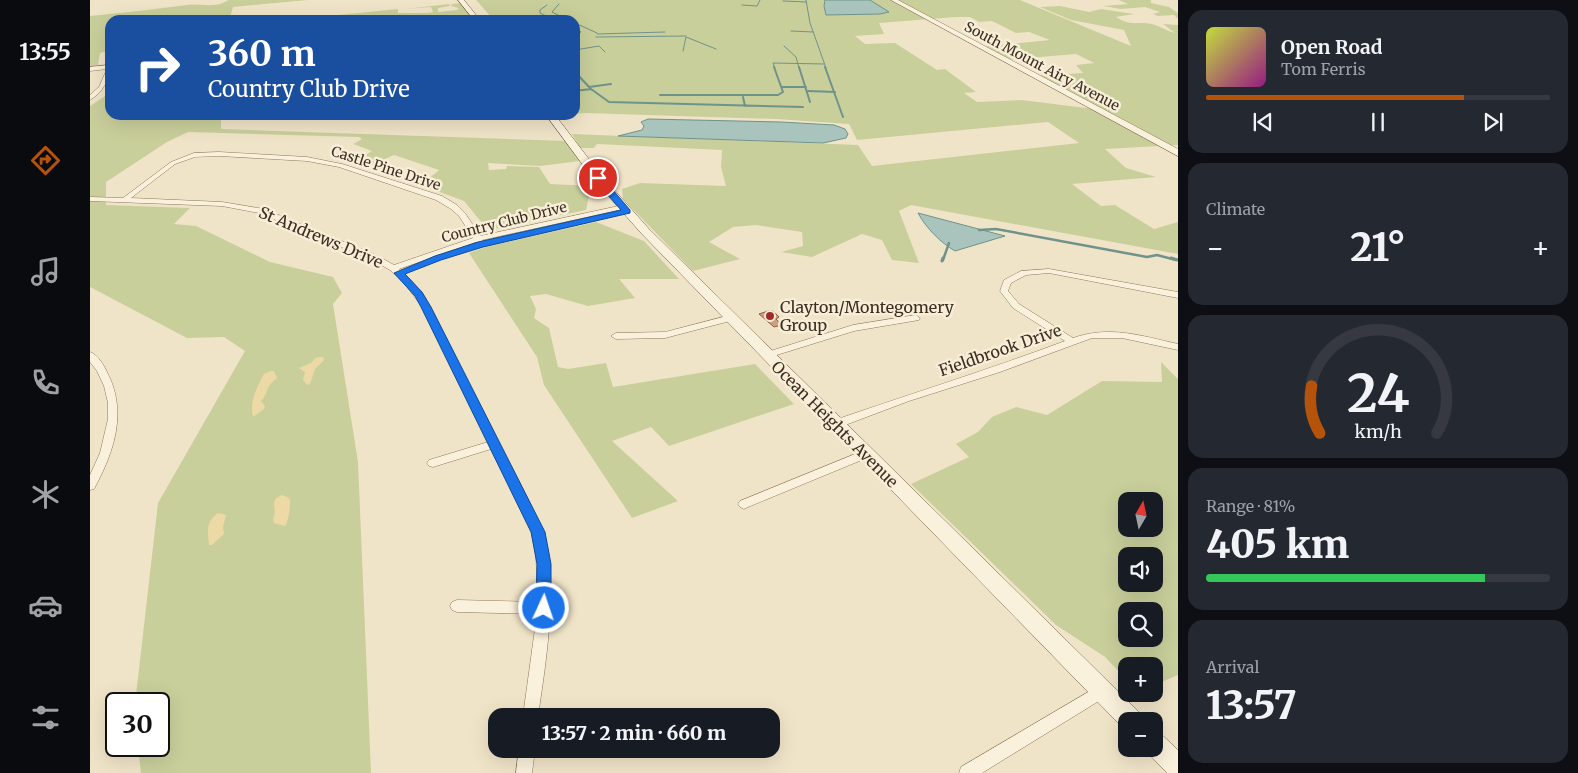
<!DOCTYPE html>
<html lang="en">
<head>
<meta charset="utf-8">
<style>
  body { margin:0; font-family:Merriweather,serif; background:#242831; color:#f1f3f6; height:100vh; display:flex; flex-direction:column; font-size:19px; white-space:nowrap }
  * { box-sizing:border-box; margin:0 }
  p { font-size:16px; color:#9ea1a6 }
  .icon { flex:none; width:28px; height:28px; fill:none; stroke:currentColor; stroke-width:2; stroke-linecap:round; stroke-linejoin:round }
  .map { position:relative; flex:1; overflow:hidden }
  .details { display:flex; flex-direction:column; gap:10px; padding:10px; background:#0d0f14; width:400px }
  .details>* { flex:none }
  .top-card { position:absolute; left:15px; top:15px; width:475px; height:105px; border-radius:15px; box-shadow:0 5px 20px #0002; background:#1a4fa0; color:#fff; overflow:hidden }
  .needle { width:32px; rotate:9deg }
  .buttons { position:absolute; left:1028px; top:492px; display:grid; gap:10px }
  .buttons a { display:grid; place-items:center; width:45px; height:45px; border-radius:10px; background:#171b24; box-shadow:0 5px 20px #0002; font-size:25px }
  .speed { position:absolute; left:15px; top:692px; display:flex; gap:10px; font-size:25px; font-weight:700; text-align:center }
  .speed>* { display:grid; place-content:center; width:65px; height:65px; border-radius:50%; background:#171b24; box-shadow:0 5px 20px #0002; line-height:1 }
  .speed .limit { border:2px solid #111; border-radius:8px; background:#fff; color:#111 }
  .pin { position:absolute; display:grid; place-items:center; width:42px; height:42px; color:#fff; margin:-21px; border:2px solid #fff; border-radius:50%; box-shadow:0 1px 5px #0007 }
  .me { position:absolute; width:55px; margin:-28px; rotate:3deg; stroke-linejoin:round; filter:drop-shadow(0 0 4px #0008) }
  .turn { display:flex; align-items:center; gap:18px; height:105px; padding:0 20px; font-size:22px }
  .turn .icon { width:65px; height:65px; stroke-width:2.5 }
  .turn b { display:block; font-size:35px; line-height:42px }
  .big { font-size:38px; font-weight:800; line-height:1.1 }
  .details .card { flex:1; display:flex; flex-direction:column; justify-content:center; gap:8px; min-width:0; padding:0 18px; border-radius:15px; background:#242831 }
  .details .dial { align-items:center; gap:0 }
  .dial svg { height:130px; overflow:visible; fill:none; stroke:#363941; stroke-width:7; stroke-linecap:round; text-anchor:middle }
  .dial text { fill:#f1f3f6; stroke:none }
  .song { display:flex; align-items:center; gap:15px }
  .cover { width:60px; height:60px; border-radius:8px; background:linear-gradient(135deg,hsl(70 70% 55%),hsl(310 70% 35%)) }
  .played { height:5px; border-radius:2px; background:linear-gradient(90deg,#b45309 75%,#363941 75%) }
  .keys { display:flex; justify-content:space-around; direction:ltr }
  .heat { display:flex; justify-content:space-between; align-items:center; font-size:28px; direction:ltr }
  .charge { height:8px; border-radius:4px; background:linear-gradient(90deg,#34c759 81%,#363941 0) }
  .trip { position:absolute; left:398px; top:708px; width:292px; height:50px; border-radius:15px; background:#171b24; box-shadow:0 5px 20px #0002; font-weight:800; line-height:50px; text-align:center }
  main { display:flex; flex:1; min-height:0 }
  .menu { display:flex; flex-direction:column; width:90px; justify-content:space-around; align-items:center; background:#090b0e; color:#9ea1a6 }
  .menu .icon { width:35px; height:35px }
  .menu .active { color:#b45309 }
  .menu b { font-size:22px; color:#f1f3f6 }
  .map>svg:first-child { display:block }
  .green { fill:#c9cf9b; fill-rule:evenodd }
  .sand { fill:#ecd9a5 }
  .water { fill:#a9c4bc; stroke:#6f938a }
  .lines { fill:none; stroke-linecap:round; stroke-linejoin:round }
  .stream-far3 { stroke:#6f938a; stroke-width:1 }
  .stream-far2 { stroke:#6f938a; stroke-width:2 }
  .stream-far1 { stroke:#6f938a; stroke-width:2.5 }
  .stream { stroke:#6f938a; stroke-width:3 }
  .building { fill:#cf9f7d; stroke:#8d5f41 }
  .minor-casing { stroke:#8d765c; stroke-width:1 }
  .tertiary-casing { stroke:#8d765c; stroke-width:1 }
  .secondary-casing { stroke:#6f573f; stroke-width:1 }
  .minor { fill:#faf1dc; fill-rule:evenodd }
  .tertiary { fill:#faf1dc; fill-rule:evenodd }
  .secondary { fill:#faf1dc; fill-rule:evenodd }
  .route { fill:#1a73e8; stroke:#114b97 }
  .poi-dot { fill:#9e2a2b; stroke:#f7eed8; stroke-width:2 }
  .labels { text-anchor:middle; stroke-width:5; stroke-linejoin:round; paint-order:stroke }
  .far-street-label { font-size:14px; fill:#3d2e20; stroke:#f7eed8 }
  .street-label { font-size:16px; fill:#3d2e20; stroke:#f7eed8 }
  .poi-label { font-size:16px; fill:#3d2e20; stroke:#f7eed8; text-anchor:start }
</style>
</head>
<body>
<main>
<nav class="menu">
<b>13:55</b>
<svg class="icon active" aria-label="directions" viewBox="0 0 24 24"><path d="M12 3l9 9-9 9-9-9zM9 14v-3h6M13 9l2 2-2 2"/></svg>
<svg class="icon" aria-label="music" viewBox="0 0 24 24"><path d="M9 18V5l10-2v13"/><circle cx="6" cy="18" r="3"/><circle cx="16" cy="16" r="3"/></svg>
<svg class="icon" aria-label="phone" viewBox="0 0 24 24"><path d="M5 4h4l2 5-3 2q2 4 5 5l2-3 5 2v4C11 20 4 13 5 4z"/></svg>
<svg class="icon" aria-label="climate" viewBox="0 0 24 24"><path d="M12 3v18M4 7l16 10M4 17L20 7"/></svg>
<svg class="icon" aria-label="car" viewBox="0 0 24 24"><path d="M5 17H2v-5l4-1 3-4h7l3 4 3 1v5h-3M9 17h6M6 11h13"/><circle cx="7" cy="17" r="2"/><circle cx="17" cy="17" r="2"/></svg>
<svg class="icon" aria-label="filters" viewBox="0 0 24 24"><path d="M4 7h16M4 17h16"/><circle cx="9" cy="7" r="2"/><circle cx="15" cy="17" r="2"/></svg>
</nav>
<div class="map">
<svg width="1088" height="773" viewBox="0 0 1088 773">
  <rect width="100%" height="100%" fill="#f0e4c8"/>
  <path class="green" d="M138,0H218L143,7L139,20H20V50L10,53L8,65L0,66V16C33,13 65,9 97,5C111,3 126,9 138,0Z
    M386,0H930L1041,46L1034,30L981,20L950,7L970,6L999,12L1011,9L1044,14L1026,17C1041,27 1047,21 1062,24C1070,26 1076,31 1085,33L1073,24L1088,25V145L1015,149L1036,168L1066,177L982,184L1011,206L1025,205L1064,229L1088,222V254L821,205L809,211L829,263L802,260L792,240L772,234L722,257L691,252L713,246L712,232L666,225L643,227L619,242L650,259L603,271L533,199L532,189L550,183L636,186L631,167L632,150L507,144L504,148H490L482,134L768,145L782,166L989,143L958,122L767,140L759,124L686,119L494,113L485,114V20H404ZM866,17H880L889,22L902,21L926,33L939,32L960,40L890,47L914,60L986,54L1004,63L986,65L993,73L944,76L1004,109L932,100L887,102L874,93L886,92L855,69L847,70L805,43L775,44L765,36L794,34L789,23Z
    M1029,0H1061V3L1079,7L1088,13V19L1084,15L1068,16L1063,14L1070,12L1055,7L1031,9L1013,6L1038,4Z
    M371,3L381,17L345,20H199L308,9V13H338L343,12L341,7L316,9L359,4L360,6L348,8V12L367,10L369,8L361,6L362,4Z
    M20,84V115H131V129L476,141L490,161L450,166L398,163L399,170L416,169L417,166L449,167L460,184L501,186L496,210L398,230L374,201L331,185L349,170L304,155L275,168L262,164L282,151L263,144L272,139L269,137L98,132L77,142L16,182V205L100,208L84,224L106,226L180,262L243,277L252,293L243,304L268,462L281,773H51L48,746H69V704H45L68,503L155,351L134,337L97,338L0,287V106L15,96Z
    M506,222L554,241L589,279H529L545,298L498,306L456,294L440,296L446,309L444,318L459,328L468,367L478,369L516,363L523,387L665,364L704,404L579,446L561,427L522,441L588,501L542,518L454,385L447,357L379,253L396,247Z
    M1071,362L1088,379V675L1064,685V666H1036V679L1015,657L966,625L821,484L879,457L866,444L888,432L902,417L926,407L957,415L1012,381L1072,382ZM1036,501H1064V529H1036ZM1036,556H1064V584H1036ZM1036,611H1064V639H1036Z"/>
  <path class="sand" d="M230,357H233L234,360L225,369L220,384L217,385L213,380L215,372L209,368L221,363L225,358Z
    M181,371H184L187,378C174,388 180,391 171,401L175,406L174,409L163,417C159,402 167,387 174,374Z
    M192,495C194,496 198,497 199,498C202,502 198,523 195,526L184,523L183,519C188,508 178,500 192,495Z
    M128,513L136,515L133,527L134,534L122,545H119C118,532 115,522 128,513Z"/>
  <path class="water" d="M735,0H780L799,12L790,14L736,15L734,6Z
    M558,119L691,122L744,125L755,129L758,134L756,138L733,143L528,136L552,130L554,126L551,122Z
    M828,213L915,236L865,251C851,243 836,228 828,213Z"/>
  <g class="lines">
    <path class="stream-far3" d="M716,0L720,23L736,68
      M693,1L716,2
      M469,4L462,12L478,20
      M457,5L450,10V13L464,20
      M652,5L667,6L670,0
      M485,23L507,33
      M485,29L491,32L485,34
      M701,31L723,32
      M507,34L575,32
      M506,37L596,36
      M694,46L706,57L709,68
      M485,50L509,46L515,52
      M593,51L596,37L626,49
      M685,68L683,63L734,64"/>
    <path class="stream-far2" d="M709,67L720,102
      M735,67L753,117
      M485,72L501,89L519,102L713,107
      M499,87L521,84
      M692,87H716
      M485,91L501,89
      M718,91L745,92
      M570,95H688L693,92L684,67
      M653,97L655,106"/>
    <path class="stream-far1" d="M889,230L906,229L1057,257L1067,255L1086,260
      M853,260L859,243"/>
    <path class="stream" d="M1081,258L1088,260
      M852,261L853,258"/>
  </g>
  <path class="building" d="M678,311H683L689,317L686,319L692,325L684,327L669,314Z"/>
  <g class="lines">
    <g class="minor-casing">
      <path id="minor" d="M20,65C20,80 12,93 0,100V95L9,87L17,69L0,71V67Z
        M129,152L217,157L252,164L352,196L367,205L375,213L390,236L533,205L537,207L533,209L392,240L395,244L394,246H388L386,242L309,269L321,280L340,307L454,532C467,594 457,655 448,716H433L447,614L367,612L362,610L360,606L362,602L367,600L448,602L446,555L442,532L401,449L343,467L339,466L337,463L339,460L398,442L332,307L315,284L300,270L280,259L169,213L132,206L0,201V197L33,198L81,162L104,153ZM129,156L217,161L249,167L346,200L361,209L369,216L383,238L304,265L286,255L174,209L132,202L41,198L85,164L105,157Z
        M959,269L1088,292V298L959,273L936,275L921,283L918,291L929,304L983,338C1020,325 1052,336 1088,344V350L1032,338H1002L910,372L819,401L750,427H742L741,424L742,421C820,394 898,370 975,341L923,308L910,291L914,280L931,271Z
        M641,315L645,318L644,320L575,338L526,339L521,336L526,333L575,332Z
        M826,315L830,318L829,320L764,331L677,358L672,355L674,353L763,325Z
        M0,352C7,354 14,365 17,372C38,412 24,452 4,489L0,490V475L10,453L18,419V403L14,386L7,371L0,362Z
        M775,450L779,451L781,454L779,457L658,507L654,509L650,507L648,504L650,501Z
        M1012,684L1017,686L1019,691L1017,696L892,773H869L871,767Z
        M429,749H445L442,773H426Z"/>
    </g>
    <g class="tertiary-casing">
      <path id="tertiary" d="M801,0H808L1088,149V156Z"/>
    </g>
    <g class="secondary-casing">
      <path id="secondary" d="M368,0H374L390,20H384Z
        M456,115H465L512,176L559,229L1050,713L1053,721H1036V730L1034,729L551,233L504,180Z
        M1064,731L1072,735L1088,750V773H1077L1056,751L1055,749H1064Z"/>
    </g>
    <use href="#minor" class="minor"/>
    <use href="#tertiary" class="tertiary"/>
    <use href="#secondary" class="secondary"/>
  </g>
  <path class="route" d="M505,176H511L540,210V213L393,247L351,260L315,274L332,292L341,307L455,532L461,564V608L459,613L454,615L448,613L446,608L447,564L441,532L331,307L325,296L304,273L345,256L388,242L531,210L505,180Z"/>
  <circle class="poi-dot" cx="680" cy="316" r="5"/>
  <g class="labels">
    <g class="far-street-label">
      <text transform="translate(952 66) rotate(28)" y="5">South Mount Airy Avenue</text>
      <text transform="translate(296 168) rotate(18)" y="5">Castle Pine Drive</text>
      <text transform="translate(414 222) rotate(-14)" y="5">Country Club Drive</text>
    </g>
    <g class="street-label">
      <text transform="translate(231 237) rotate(23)" y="6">St Andrews Drive</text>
      <text transform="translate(910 350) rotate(-19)" y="6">Fieldbrook Drive</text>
      <text transform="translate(745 424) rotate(45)" y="6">Ocean Heights Avenue</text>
    </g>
    <g class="poi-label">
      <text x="690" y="313">Clayton/Montegomery<tspan x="690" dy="18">Group</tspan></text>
    </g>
  </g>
</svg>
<div class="buttons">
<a><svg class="needle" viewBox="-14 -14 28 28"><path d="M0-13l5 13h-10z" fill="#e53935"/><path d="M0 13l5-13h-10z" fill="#9ea1a6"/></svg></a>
<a><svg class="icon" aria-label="sound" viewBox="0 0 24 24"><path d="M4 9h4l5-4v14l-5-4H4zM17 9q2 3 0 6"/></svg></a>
<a><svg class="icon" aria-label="search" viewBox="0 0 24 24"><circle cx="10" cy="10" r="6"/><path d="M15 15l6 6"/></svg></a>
<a>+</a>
<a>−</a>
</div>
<div class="speed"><div class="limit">30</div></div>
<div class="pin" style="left:508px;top:178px;background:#d93025"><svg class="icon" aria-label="arrive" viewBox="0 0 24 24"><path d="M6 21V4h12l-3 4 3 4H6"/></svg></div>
<svg class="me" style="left:454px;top:608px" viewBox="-20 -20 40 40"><circle r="17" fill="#1a73e8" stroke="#fff" stroke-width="3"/><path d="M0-11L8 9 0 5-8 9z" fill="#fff"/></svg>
<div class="trip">13:57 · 2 min · 660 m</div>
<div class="top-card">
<div class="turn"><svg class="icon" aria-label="right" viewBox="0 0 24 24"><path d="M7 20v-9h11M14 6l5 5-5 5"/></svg><div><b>360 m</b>Country Club Drive</div></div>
</div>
</div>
<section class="details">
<div class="card">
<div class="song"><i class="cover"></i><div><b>Open Road</b><p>Tom Ferris</p></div></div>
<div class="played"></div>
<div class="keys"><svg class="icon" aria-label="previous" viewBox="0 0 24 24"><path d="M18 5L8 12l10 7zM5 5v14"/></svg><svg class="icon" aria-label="pause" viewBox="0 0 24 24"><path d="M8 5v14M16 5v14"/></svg><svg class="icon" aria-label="next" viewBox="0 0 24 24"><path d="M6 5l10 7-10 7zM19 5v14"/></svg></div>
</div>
<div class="card"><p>Climate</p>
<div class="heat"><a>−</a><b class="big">21°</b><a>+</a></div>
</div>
<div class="card dial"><svg viewBox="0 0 100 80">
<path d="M14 69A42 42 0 1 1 86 69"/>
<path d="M14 69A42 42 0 0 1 9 40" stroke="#b45309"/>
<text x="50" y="56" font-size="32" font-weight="700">24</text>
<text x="50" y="72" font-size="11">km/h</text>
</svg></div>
<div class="card"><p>Range · 81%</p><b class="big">405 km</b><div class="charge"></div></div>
<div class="card"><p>Arrival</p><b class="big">13:57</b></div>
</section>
</main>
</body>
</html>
